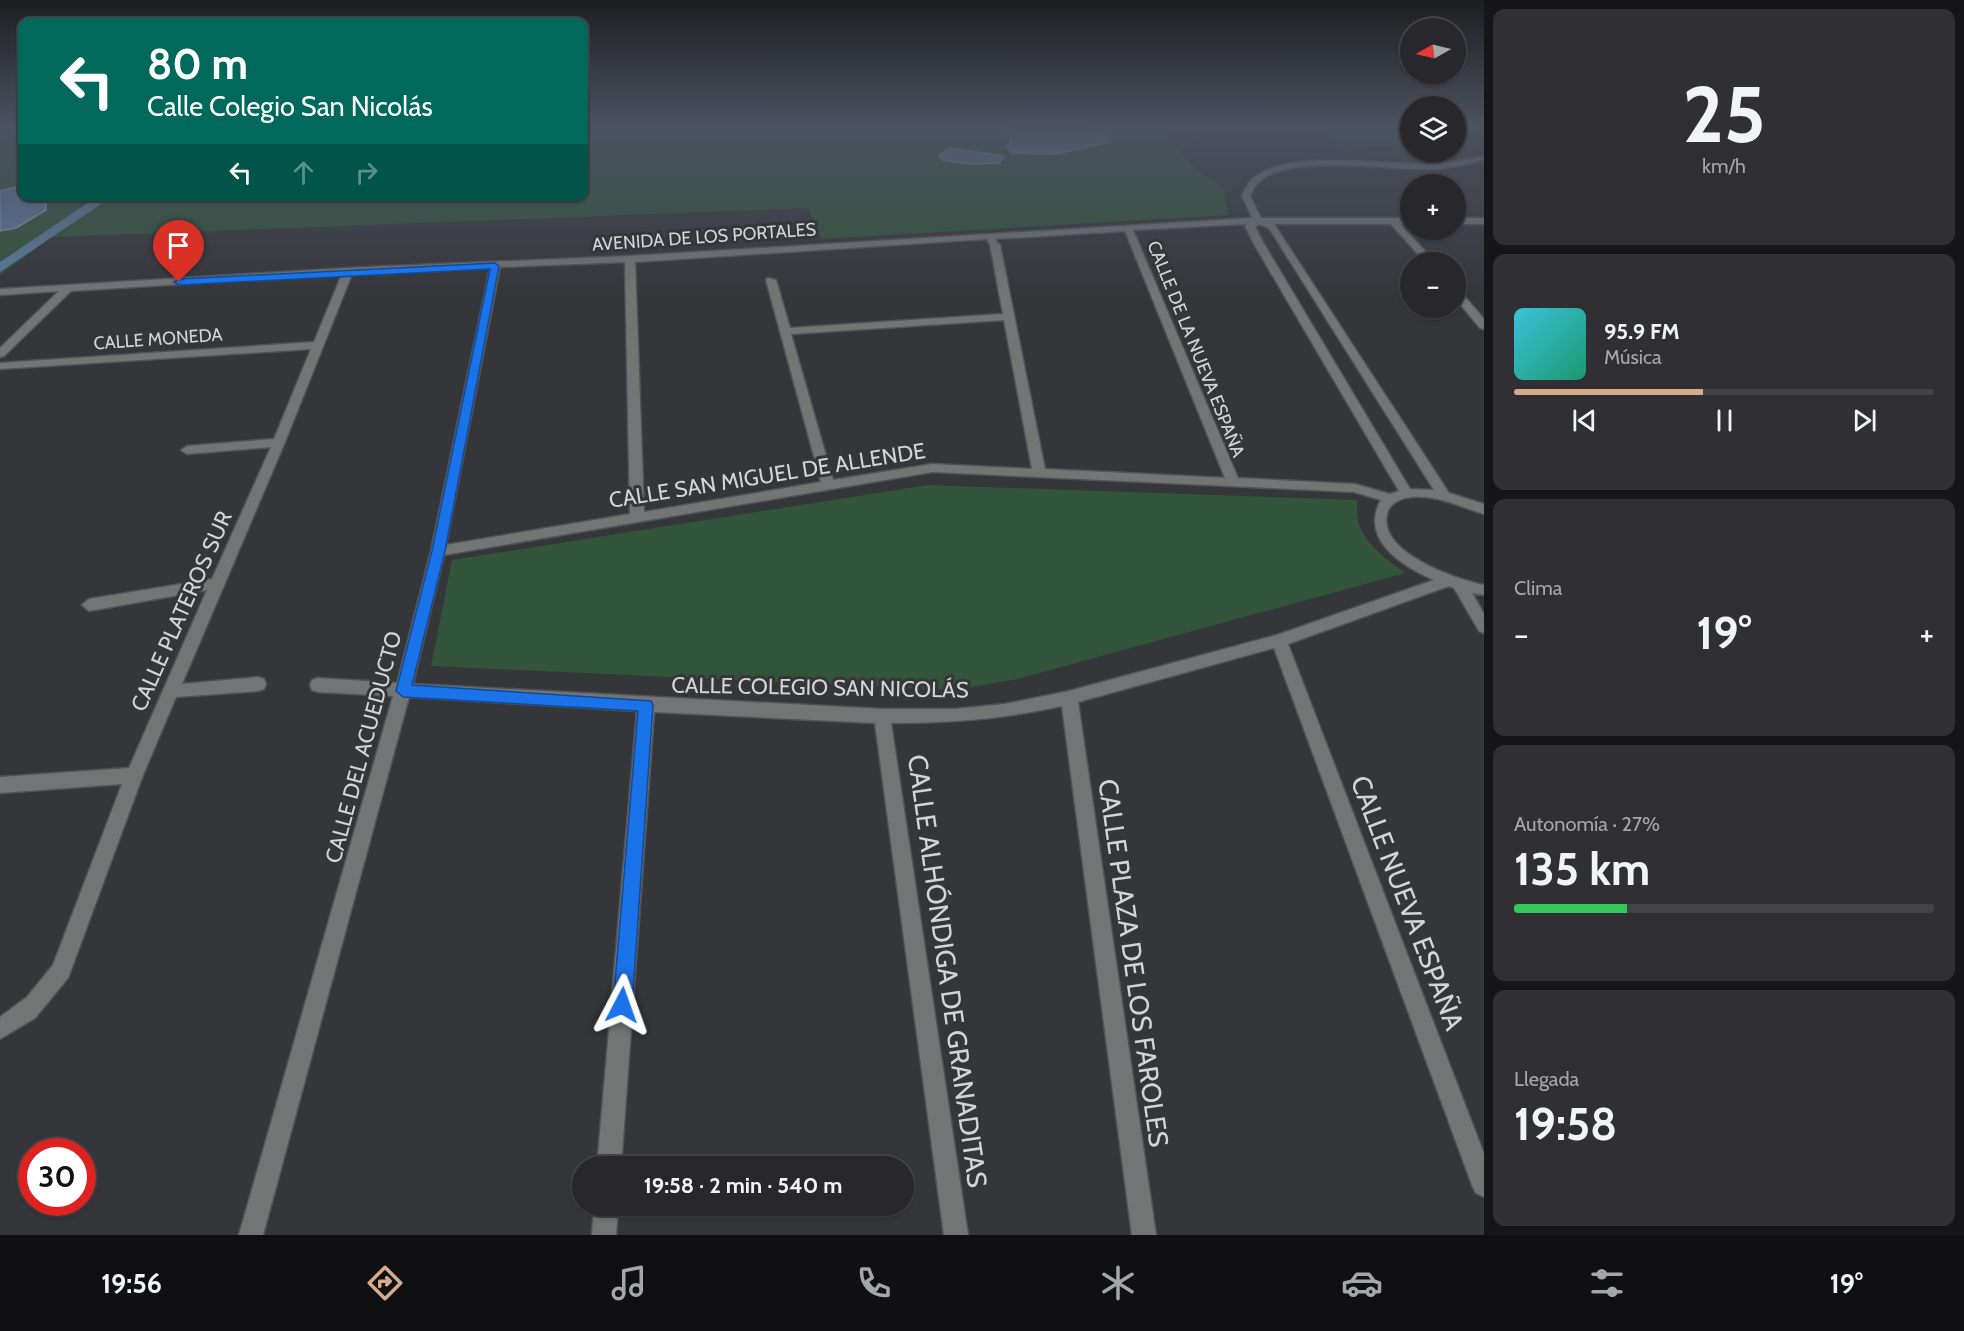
<!DOCTYPE html>
<html lang="es">
<head>
<meta charset="utf-8">
<style>
  body { margin:0; font-family:Cabin,sans-serif; background:#303034; color:#f1f3f6; height:100vh; display:flex; flex-direction:column; font-size:22px; white-space:nowrap }
  * { box-sizing:border-box; margin:0 }
  p { font-size:20px; color:#a5a6a9 }
  .icon { flex:none; width:33px; height:33px; fill:none; stroke:currentColor; stroke-width:2; stroke-linecap:round; stroke-linejoin:round }
  .map { position:relative; flex:1; overflow:hidden }
  .side { display:flex; flex-direction:column; gap:9px; padding:9px; background:#161618; width:480px }
  .side>* { flex:none }
  .banner { position:absolute; left:18px; top:18px; width:570px; height:183px; border-radius:12px; box-shadow:0 2px 4px #0004,0 0 0 2px #444448; background:#00695c; color:#fff; overflow:hidden }
  .needle { width:39px; rotate:262deg }
  .buttons { position:absolute; left:1400px; top:18px; display:grid; gap:12px }
  .buttons a { display:grid; place-items:center; width:66px; height:66px; border-radius:50%; background:#28282c; box-shadow:0 2px 4px #0004,0 0 0 2px #444448; font-size:30px }
  .speed { position:absolute; left:18px; top:1138px; display:flex; gap:12px; font-size:30px; font-weight:700; text-align:center }
  .speed>* { display:grid; place-content:center; width:78px; height:78px; border-radius:50%; background:#28282c; box-shadow:0 2px 4px #0004,0 0 0 2px #444448; line-height:1 }
  .speed .limit { border:9px solid #d22; background:#fff; color:#111 }
  .pin { position:absolute; display:grid; place-items:center; width:51px; height:51px; color:#fff; margin:-62px -26px; border-radius:50% 50% 50% 0; rotate:-45deg; box-shadow:0 0 6px #0007 }
  .pin .icon { rotate:45deg }
  .me { position:absolute; width:66px; margin:-33px; rotate:4deg; stroke-linejoin:round; filter:drop-shadow(0 0 4px #0008) }
  .turn { display:flex; align-items:center; gap:21px; height:126px; padding:0 30px; font-size:27px }
  .turn .icon { width:78px; height:78px; stroke-width:2.5 }
  .turn b { display:block; font-size:42px; line-height:51px }
  .lanes { display:flex; align-items:center; height:57px; padding:0 30px; background:#0003; justify-content:center; gap:30px; direction:ltr }
  .lanes .off { opacity:.35 }
  .big { font-size:45px; font-weight:800; line-height:1.1 }
  .side .tile { flex:1; display:flex; flex-direction:column; justify-content:center; gap:9px; min-width:0; padding:0 21px; border-radius:12px; background:#303034 }
  .side .dial { align-items:center; gap:0 }
  .dial b { font-size:78px; line-height:1 }
  .song { display:flex; align-items:center; gap:18px }
  .cover { width:72px; height:72px; border-radius:9px; background:linear-gradient(135deg,hsl(190 70% 55%),hsl(160 70% 35%)) }
  .played { height:6px; border-radius:3px; background:linear-gradient(90deg,#d6ab8b 45%,#444448 45%) }
  .keys { display:flex; justify-content:space-around; direction:ltr }
  .heat { display:flex; justify-content:space-between; align-items:center; font-size:33px; direction:ltr }
  .charge { height:9px; border-radius:4px; background:linear-gradient(90deg,#34c759 27%,#444448 0) }
  .trip { position:absolute; left:572px; top:1156px; width:342px; height:60px; border-radius:30px; background:#28282c; box-shadow:0 2px 4px #0004,0 0 0 2px #444448; font-weight:800; line-height:60px; text-align:center }
  .menu { display:flex; height:96px; justify-content:space-around; align-items:center; background:#101012; color:#a5a6a9 }
  .menu .icon { width:42px; height:42px }
  .menu .current { color:#d6ab8b }
  .menu b { font-size:27px; color:#f1f3f6 }
  main { display:flex; flex:1; min-height:0 }
  .map>svg:first-child { display:block }
  .green { fill:#32543a }
  .water { fill:#5c7b9c; stroke:#8096ad; stroke-width:1.5 }
  .lines { fill:none; stroke-linecap:round; stroke-linejoin:round }
  .canal { fill:#5c7b9c; fill-rule:evenodd }
  .minor-casing { stroke:#515256; stroke-width:3 }
  .minor { fill:#737575; fill-rule:evenodd }
  .wall { fill:#4f3550 }
  .building { fill:#5c3e5d; stroke:#402b41; stroke-width:1.5 }
  .route { fill:#1a73e8; stroke:#114b97; stroke-width:1.5 }
  .labels { text-anchor:middle; stroke-width:6; stroke-linejoin:round; paint-order:stroke }
  .far-street-label { font-size:18px; fill:#d3d4d6; stroke:#35363a }
  .street-label { font-size:22px; fill:#d3d4d6; stroke:#35363a }
  .near-street-label { font-size:27px; fill:#d3d4d6; stroke:#35363a }
</style>
</head>
<body>
<main>
<div class="map">
<svg width="1484" height="1235" viewBox="0 0 1484 1235">
  <rect width="100%" height="100%" fill="#35363a"/>
  <path class="green" d="M0,124H22V196H584V124H1158L1192,166L1224,189L1228,215L821,239L808,208L52,237L0,275Z
    M1317,124H1410V147L1339,146Z
    M928,485L1358,500C1350,534 1381,555 1405,573L1017,679L954,690L431,666L452,560Z"/>
  <path class="water" d="M1022,124C1054,123 1082,122 1110,139L1105,143L1056,154L1012,153L1007,147L1011,140L1008,134L1009,129Z
    M949,148L1004,156L999,163L971,164L942,160L939,156Z
    M21,186L22,196L46,203V210L16,228L0,231V191Z"/>
  <g class="lines">
    <path class="canal" d="M98,196H113L0,272V262Z"/>
    <g class="minor-casing">
      <path id="minor" d="M1484,156V160C1466,165 1448,169 1429,169C1387,170 1293,154 1260,181C1255,185 1253,190 1250,196L1261,218H1410V224H1400L1435,262H1425L1391,224H1274L1449,493L1484,504V514C1460,507 1438,495 1412,497C1402,498 1390,502 1387,514C1378,553 1456,579 1484,585V595L1472,593L1484,614V633L1479,631L1454,588L1449,586L1288,644L1484,1154V1197L1476,1193L1472,1185L1274,648L1078,702L1156,1235H1132L1062,706C1001,719 954,723 891,723L968,1235H944L875,723L654,712L621,1167H597L637,711L409,697L263,1235H239L393,696L318,692L312,690L310,685L312,680L318,678L397,683L431,551L490,268L352,274L285,442L182,684L258,677L264,679L266,684L264,689L258,691L176,697L143,775L68,978L35,1018L0,1039V1017L27,997L53,965L122,784L0,793V777L129,768L207,590L89,611L82,605L89,599L212,579L271,447L187,454L181,450L187,446L274,439L311,349L0,369V363L314,342L342,274L71,291L4,356L0,357V348L59,291L0,295V289L348,268L630,256L1252,218L1242,196C1245,189 1248,182 1255,177C1290,149 1384,165 1429,164C1448,164 1466,160 1484,156ZM1247,224L1245,226L1254,244L1399,491L1390,494L1355,484L1238,478L1133,230ZM1259,224L1269,228L1434,490L1410,489L1264,244L1255,227ZM1125,231L1225,478L1045,469L1000,245L995,239ZM987,239L990,245L1003,314L790,328L776,280L768,278L766,280L821,482L644,512L635,262ZM625,262L630,514L446,545L500,267ZM1004,320L1032,469L932,464L833,480L791,334ZM932,472L1354,492L1381,500C1359,539 1402,566 1434,580L1277,635L1069,691L1005,704L955,709H882L413,684L444,555Z
        M1455,218H1484V224H1455Z
        M1455,289L1459,290L1484,319V329L1480,328L1455,298Z
        M594,1206H618L616,1235H592Z"/>
    </g>
    <use href="#minor" class="minor"/>
  </g>
  <path class="wall" d="M1185,123H1269L1275,130L1268,145L1201,144Z"/>
  <path class="building" d="M1203,123H1269L1275,130L1207,129Z"/>
  <linearGradient id="sky" x2="0" y2="1"><stop stop-color="#1d1e20"/><stop offset="0.42" stop-color="#4b5260"/><stop offset="1" stop-color="#4b5260" stop-opacity="0"/></linearGradient>
  <rect width="1484" height="296" fill="url(#sky)"/>
  <path class="route" d="M495,263L499,266L445,551L412,685L651,701L653,705L632,1005L629,1012L622,1015L615,1012L613,1005L638,711L403,697L396,691L432,551L490,269L179,285L174,282L179,279Z"/>
  <g class="labels">
    <g class="far-street-label">
      <text transform="translate(704 237) rotate(-4)" y="6">AVENIDA DE LOS PORTALES</text>
      <text transform="translate(158 339) rotate(-4)" y="6">CALLE MONEDA</text>
      <text transform="translate(1196 349) rotate(68)" y="6">CALLE DE LA NUEVA ESPAÑA</text>
    </g>
    <g class="street-label">
      <text transform="translate(767 475) rotate(-9)" y="8">CALLE SAN MIGUEL DE ALLENDE</text>
      <text transform="translate(181 611) rotate(-66)" y="8">CALLE PLATEROS SUR</text>
      <text transform="translate(820 687) rotate(1)" y="8">CALLE COLEGIO SAN NICOLÁS</text>
      <text transform="translate(363 747) rotate(-75)" y="8">CALLE DEL ACUEDUCTO</text>
    </g>
    <g class="near-street-label">
      <text transform="translate(1407 903) rotate(69)" y="9">CALLE NUEVA ESPAÑA</text>
      <text transform="translate(1133 963) rotate(82)" y="9">CALLE PLAZA DE LOS FAROLES</text>
      <text transform="translate(947 971) rotate(82)" y="9">CALLE ALHÓNDIGA DE GRANADITAS</text>
    </g>
  </g>
</svg>
<div class="buttons">
<a><svg class="needle" viewBox="-14 -14 28 28"><path d="M0-13l5 13h-10z" fill="#e53935"/><path d="M0 13l5-13h-10z" fill="#a5a6a9"/></svg></a>
<a><svg class="icon" aria-label="layers" viewBox="0 0 24 24"><path d="M12 4l9 5-9 5-9-5zM3 14l9 5 9-5"/></svg></a>
<a>+</a>
<a>−</a>
</div>
<div class="speed"><div class="limit">30</div></div>
<div class="pin" style="left:179px;top:282px;background:#d93025"><svg class="icon" aria-label="arrive" viewBox="0 0 24 24"><path d="M6 21V4h12l-3 4 3 4H6"/></svg></div>
<svg class="me" style="left:622px;top:1005px" viewBox="-20 -20 40 40"><path d="M0-17L14 15 0 8-14 15z" fill="#1a73e8" stroke="#fff" stroke-width="4"/></svg>
<div class="trip">19:58 · 2 min · 540 m</div>
<div class="banner">
<div class="turn"><svg class="icon" aria-label="left" viewBox="0 0 24 24"><path d="M17 20v-9H6M10 6l-5 5 5 5"/></svg><div><b>80 m</b>Calle Colegio San Nicolás</div></div>
<div class="lanes"><svg class="icon" aria-label="left" viewBox="0 0 24 24"><path d="M17 20v-9H6M10 6l-5 5 5 5"/></svg><svg class="icon off" aria-label="ahead" viewBox="0 0 24 24"><path d="M12 20V5M6 11l6-6 6 6"/></svg><svg class="icon off" aria-label="right" viewBox="0 0 24 24"><path d="M7 20v-9h11M14 6l5 5-5 5"/></svg></div>
</div>
</div>
<section class="side">
<div class="tile dial"><b>25</b><p>km/h</p></div>
<div class="tile">
<div class="song"><i class="cover"></i><div><b>95.9 FM</b><p>Música</p></div></div>
<div class="played"></div>
<div class="keys"><svg class="icon" aria-label="previous" viewBox="0 0 24 24"><path d="M18 5L8 12l10 7zM5 5v14"/></svg><svg class="icon" aria-label="pause" viewBox="0 0 24 24"><path d="M8 5v14M16 5v14"/></svg><svg class="icon" aria-label="next" viewBox="0 0 24 24"><path d="M6 5l10 7-10 7zM19 5v14"/></svg></div>
</div>
<div class="tile"><p>Clima</p>
<div class="heat"><a>−</a><b class="big">19°</b><a>+</a></div>
</div>
<div class="tile"><p>Autonomía · 27%</p><b class="big">135 km</b><div class="charge"></div></div>
<div class="tile"><p>Llegada</p><b class="big">19:58</b></div>
</section>
</main>
<nav class="menu">
<b>19:56</b>
<svg class="icon current" aria-label="directions" viewBox="0 0 24 24"><path d="M12 3l9 9-9 9-9-9zM9 14v-3h6M13 9l2 2-2 2"/></svg>
<svg class="icon" aria-label="music" viewBox="0 0 24 24"><path d="M9 18V5l10-2v13"/><circle cx="6" cy="18" r="3"/><circle cx="16" cy="16" r="3"/></svg>
<svg class="icon" aria-label="phone" viewBox="0 0 24 24"><path d="M5 4h4l2 5-3 2q2 4 5 5l2-3 5 2v4C11 20 4 13 5 4z"/></svg>
<svg class="icon" aria-label="climate" viewBox="0 0 24 24"><path d="M12 3v18M4 7l16 10M4 17L20 7"/></svg>
<svg class="icon" aria-label="car" viewBox="0 0 24 24"><path d="M5 17H2v-5l4-1 3-4h7l3 4 3 1v5h-3M9 17h6M6 11h13"/><circle cx="7" cy="17" r="2"/><circle cx="17" cy="17" r="2"/></svg>
<svg class="icon" aria-label="filters" viewBox="0 0 24 24"><path d="M4 7h16M4 17h16"/><circle cx="9" cy="7" r="2"/><circle cx="15" cy="17" r="2"/></svg>
<b>19°</b>
</nav>
</body>
</html>
